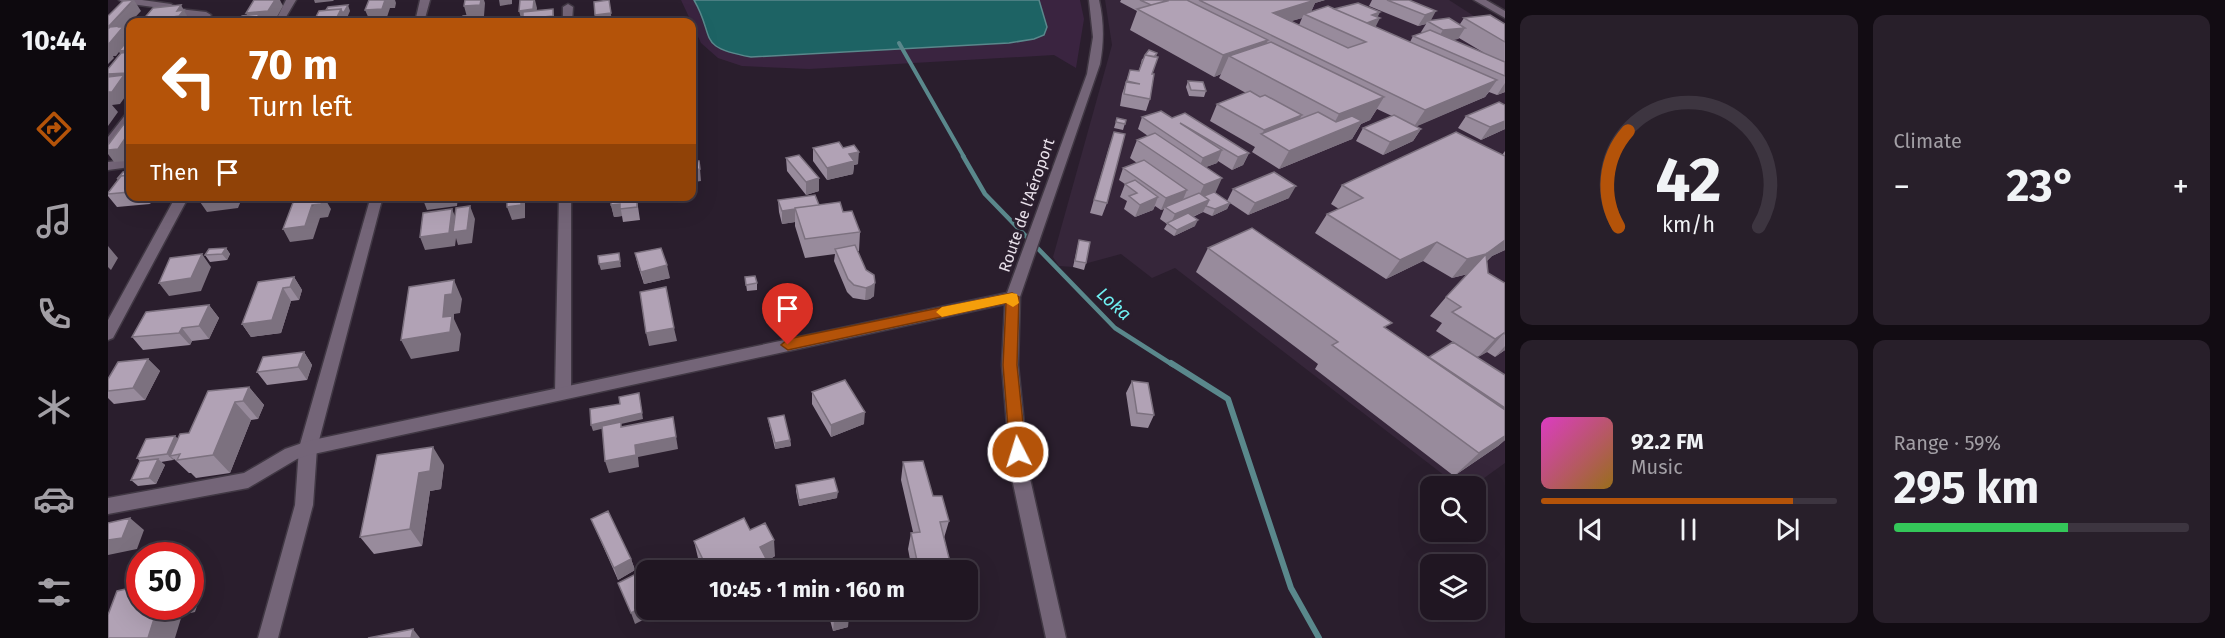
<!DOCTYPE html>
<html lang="en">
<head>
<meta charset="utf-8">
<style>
  body { margin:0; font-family:"Fira Sans",sans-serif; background:#281f2a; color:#f1f3f6; height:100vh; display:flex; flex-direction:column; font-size:22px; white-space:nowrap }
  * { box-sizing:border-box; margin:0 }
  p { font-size:20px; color:#a29fa5 }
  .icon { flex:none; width:33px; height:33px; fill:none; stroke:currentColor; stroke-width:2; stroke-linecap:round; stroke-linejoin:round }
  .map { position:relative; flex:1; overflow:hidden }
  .details { display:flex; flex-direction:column; gap:15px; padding:15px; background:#120c13; width:720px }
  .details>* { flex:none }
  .top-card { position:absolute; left:18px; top:18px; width:570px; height:183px; border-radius:12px; box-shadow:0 6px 24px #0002,0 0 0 2px #3d3540; background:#b45309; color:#fff; overflow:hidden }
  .buttons { position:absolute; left:1312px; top:476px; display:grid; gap:12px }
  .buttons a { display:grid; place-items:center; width:66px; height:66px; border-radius:12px; background:#201622; box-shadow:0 6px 24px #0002,0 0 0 2px #3d3540; font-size:30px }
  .speed { position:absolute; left:18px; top:542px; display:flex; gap:12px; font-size:30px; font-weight:700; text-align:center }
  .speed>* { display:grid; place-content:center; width:78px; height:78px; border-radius:50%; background:#201622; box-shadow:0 6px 24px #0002,0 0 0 2px #3d3540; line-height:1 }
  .speed .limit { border:9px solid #d22; background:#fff; color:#111 }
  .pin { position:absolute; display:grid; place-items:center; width:51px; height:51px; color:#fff; margin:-62px -26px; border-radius:50% 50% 50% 0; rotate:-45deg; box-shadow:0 0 6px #0007 }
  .pin .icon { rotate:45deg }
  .me { position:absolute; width:66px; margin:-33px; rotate:355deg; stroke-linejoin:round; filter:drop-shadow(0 0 4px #0008) }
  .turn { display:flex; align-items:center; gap:21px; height:126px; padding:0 24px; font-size:27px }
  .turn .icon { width:78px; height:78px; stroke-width:2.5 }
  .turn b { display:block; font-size:42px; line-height:51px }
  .then { display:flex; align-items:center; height:57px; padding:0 24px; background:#0003; gap:12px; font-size:22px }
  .big { font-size:45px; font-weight:700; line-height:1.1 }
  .details .widget { flex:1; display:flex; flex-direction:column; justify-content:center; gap:9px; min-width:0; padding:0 21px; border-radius:12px; background:#281f2a }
  .details .dial { align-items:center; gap:0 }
  .dial svg { height:156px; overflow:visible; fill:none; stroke:#3d3540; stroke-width:7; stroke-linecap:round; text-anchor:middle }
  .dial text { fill:#f1f3f6; stroke:none }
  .song { display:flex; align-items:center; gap:18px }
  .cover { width:72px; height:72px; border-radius:9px; background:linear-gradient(135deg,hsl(310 70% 55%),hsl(40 70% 35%)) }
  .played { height:6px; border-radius:3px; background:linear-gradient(90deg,#b45309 85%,#3d3540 85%) }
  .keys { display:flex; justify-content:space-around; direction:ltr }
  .heat { display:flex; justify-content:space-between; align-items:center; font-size:33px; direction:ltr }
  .charge { height:9px; border-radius:4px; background:linear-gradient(90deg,#34c759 59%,#3d3540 0) }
  .details .tiles { flex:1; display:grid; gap:15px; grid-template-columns:repeat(2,1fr) }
  .trip { position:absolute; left:528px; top:560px; width:342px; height:60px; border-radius:12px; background:#201622; box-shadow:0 6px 24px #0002,0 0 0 2px #3d3540; font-weight:700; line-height:60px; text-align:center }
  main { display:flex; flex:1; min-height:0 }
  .dock { display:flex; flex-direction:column; width:108px; justify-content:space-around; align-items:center; background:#0d090e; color:#a29fa5 }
  .dock .icon { width:42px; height:42px }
  .dock .selected { color:#b45309 }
  .dock b { font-size:27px; color:#f1f3f6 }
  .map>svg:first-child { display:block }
  .built { fill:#36263a }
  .green { fill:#3a2440 }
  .water { fill:#1d6364; stroke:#5a888c; stroke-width:1.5 }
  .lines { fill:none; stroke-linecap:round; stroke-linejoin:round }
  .stream-far2 { stroke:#5a888c; stroke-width:4 }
  .stream-far1 { stroke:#5a888c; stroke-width:4.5 }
  .stream { stroke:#5a888c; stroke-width:6 }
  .street-casing { stroke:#413844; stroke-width:3 }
  .secondary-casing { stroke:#413844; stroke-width:3 }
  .street { fill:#746578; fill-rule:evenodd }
  .secondary { fill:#746578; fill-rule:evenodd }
  .wall { fill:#988b9c; fill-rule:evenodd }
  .shaded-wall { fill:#7c717f }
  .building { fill:#b1a2b5; stroke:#7c717f; stroke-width:1.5 }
  .route { fill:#b45309; stroke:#753606; stroke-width:1.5 }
  .slow { fill:#f59e0b }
  .labels { text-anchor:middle; stroke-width:6; stroke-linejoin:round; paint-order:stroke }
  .street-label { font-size:16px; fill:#e8e0ea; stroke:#2a1e2d }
  .water-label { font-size:18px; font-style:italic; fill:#6ff0f2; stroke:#2a1e2d }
</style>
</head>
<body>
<main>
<nav class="dock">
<b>10:44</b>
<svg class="icon selected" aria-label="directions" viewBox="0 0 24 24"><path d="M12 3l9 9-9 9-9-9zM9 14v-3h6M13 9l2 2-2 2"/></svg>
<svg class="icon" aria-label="music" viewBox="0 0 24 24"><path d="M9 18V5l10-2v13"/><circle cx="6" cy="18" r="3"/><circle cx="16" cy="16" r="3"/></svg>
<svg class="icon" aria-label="phone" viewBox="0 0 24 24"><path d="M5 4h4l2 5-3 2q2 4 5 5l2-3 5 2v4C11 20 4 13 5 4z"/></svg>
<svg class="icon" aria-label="climate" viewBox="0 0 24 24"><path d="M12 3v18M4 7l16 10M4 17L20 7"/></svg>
<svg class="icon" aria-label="car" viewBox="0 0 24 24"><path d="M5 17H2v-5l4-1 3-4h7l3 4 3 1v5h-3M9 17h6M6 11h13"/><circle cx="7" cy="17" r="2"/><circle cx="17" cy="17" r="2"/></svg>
<svg class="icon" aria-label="filters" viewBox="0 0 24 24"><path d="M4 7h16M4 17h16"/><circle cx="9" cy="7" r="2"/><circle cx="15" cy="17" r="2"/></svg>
</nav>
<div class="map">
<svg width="1397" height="638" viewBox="0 0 1397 638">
  <rect width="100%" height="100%" fill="#2a1e2d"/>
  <path class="built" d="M997,0H1341L1397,36V463L1365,486H1350L1067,268L1044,278L1013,254L965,267L951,266L945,257L1004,45Z"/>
  <path class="green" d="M573,0H586L588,3L601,40L675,56L901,43L926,39L939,27L931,0H972L976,19L968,68L946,55L701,69L634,66L610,58L593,43Z"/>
  <path class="water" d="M586,0H931L939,27L936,35L926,39L901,43L643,57C587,47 608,38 586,0Z"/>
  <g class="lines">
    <path class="stream-far2" d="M791,43L856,157"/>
    <path class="stream-far1" d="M855,156L877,194L1007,328L1065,365"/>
    <path class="stream" d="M1063,363L1120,399L1183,588L1211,638"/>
    <g class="street-casing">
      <path id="street" d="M11,0H34L63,4L71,9L98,12L103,15L97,22H88L91,17L68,15L60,9L16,3Z
        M178,0H188L175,22H167Z
        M312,0H322L316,22H307Z
        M1366,0H1378L1397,11V18Z
        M460,4L465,7L464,22H455V7Z
        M22,113V123L4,147L0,149V137L18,114Z
        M22,159V167L0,170V162Z
        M68,196H81L5,338L0,340V320Z
        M263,196H275L209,448L205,505L170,638H150L187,505L191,448Z
        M451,196H463V392L461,397L455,398L449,397L447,392Z"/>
    </g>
    <g class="secondary-casing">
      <path id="secondary" d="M981,0H991C996,22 996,42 992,64L912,297L910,365L921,474L958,638H938L903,474L894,365L897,304L201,455L189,459L140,488L0,514V498L136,473L177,449L200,441L899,293L979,74L985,37Z"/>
    </g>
    <use href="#street" class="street"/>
    <use href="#secondary" class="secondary"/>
  </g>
  <path class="wall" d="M1013,0H1217L1207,3L1203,12L1226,9L1272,12L1269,17L1267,27L1302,42L1305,36L1314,33L1313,32L1318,24L1310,26L1261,6L1264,0H1301L1323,20L1352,24L1356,18L1397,24V92L1389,95L1381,92L1377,97L1308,126L1313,129L1305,141L1275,155L1248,141L1255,128L1284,116L1269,109L1262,120L1253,124L1244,139L1171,169L1144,152L1147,147L1102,121L1109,104L1138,93L1111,78L1113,74L1106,77L1022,30L1029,11L1012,2ZM1194,18L1191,25L1183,21ZM1351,38L1378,54L1344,40L1350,39Z
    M1049,53L1044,74L1042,99L1038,111L1012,106L1014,94L1022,70L1031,71L1034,59Z
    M1080,81L1098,91L1096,97L1081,96L1078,87Z
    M1358,116L1397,129L1373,140L1350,128Z
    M1034,117L1064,118L1141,153L1135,165L1124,170L1110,161L1109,163L1098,167L1107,193L1119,201L1125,189L1181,198L1140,215L1122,203L1119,209L1104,216L1095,212L1085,217L1087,226L1066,236L1056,229L1059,224L1052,219L1056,209L1053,210L1047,206L1045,210L1027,217L1016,209L1019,201L1012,197L1017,184L1011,180L1015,168L1029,163L1022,158L1029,140L1040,136L1030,129Z
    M1009,118L1018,120L1015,130L1006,128Z
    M1002,144L999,203L994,216L982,213Z
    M705,148L750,164L746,165L745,174L719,180L705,161Z
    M1397,151V250L1384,256L1379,261L1380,273L1397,283V350L1387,357L1379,352L1369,357L1397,375V440L1390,446L1346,476L1207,369L1210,364L1088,272L1100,248L1279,329L1320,357L1365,355L1328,331L1334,323L1322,316L1338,297L1360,274L1344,278L1315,261L1278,279L1207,233L1219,214L1231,209L1223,204L1234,185L1394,155Z
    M678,158L711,191L698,195L679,171Z
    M22,171V196H46L42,204L9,207L0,196V193Z
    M529,200L532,220L515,222L514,216L506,217L503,205Z
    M670,200L711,205L735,212L752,232L751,251H749L766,296L762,299L757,300L745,298L739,292L726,261L727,254L697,258L687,226V222L674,224L671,212Z
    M971,240L978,263L976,270L965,267Z
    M118,248L122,254L119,260L102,262L97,255Z
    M527,253L562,278L536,284L530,266Z
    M186,277L194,290L191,300L183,301L173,333L143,337L134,324Z
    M637,277L649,283V290L639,291Z
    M101,305L111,318L101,339L84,341L82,345L35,350L24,337Z
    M196,352L204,365L199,380L159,385L149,372Z
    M40,359L52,371L37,400L6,404L0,398V379Z
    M1024,381L1046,415L1040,428L1023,426L1018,393Z
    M141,387L156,405L150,419L143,420L122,473L88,478L83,473H81L66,459L65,460L53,462L57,465L48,484L30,486L23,480L32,461L29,458L81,433Z
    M704,392L756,424L723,437L704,404Z
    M660,418L682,440L683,446L667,449L661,424Z
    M795,462L825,496L841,521L836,538L844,570H804L800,549L803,533L805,532L793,480Z
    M336,465L333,489L322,491L314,546L266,554L252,537Z
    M688,485L729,498L691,506L688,491Z
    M483,519L523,559L527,570L510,580Z
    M642,530L667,556L659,561L664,570H595L590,558L586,541Z
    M614,609H636L618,618Z
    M719,609H738L740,627L725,631Z"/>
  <path class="shaded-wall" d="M26,0L33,11L16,29L19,33H22V56L15,57L11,52L8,56H5L6,58L0,64V27Z
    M167,0H172L175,6L166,22H143L138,13Z
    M206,0H226L225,1L207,3Z
    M277,0H287L288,3L287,8H282L278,20L262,21L257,10Z
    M373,0H376L377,3L376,16H370L372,22H368L359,17L356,6Z
    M391,0H404V4L392,6Z
    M426,0H427L429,8L428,18L445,9L447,22H414L411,11Z
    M501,0L504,22H489L487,15Z
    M1207,0H1217L1207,3L1201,16L1196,14L1194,18L1157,29L1165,13Z
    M73,5L82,21L81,22H45L69,11Z
    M240,5L242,11L239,18H237L238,20L237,22H209L207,19Z
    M1328,11L1322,22L1319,21L1318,24L1310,26L1317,15Z
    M1272,12L1268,20L1272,18L1266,30L1252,34L1264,15Z
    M1357,28L1350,39L1328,41L1335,30Z
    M1160,40L1150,62L1121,56L1113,74L1106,77L1115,55Z
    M22,68V90L12,104L4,105L10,112L0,126V74Z
    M1389,80L1377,97L1305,128L1317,110Z
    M1397,83V92L1389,95Z
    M1276,97L1262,120L1253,124L1244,139L1171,169L1181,151L1220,135L1231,114Z
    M1194,115L1184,132L1154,135L1156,130Z
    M1397,121V129L1373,140L1382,127Z
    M1313,129L1305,141L1275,155L1282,142Z
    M22,131V156L19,161L6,162L0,154V150Z
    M1114,150L1109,163L1090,170L1095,158Z
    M751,152L750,164L746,165L745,174L719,180V168L741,154Z
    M1141,153L1135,165L1124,170L1130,157Z
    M592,169L593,181L586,182L587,192L584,193V170Z
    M711,178V191L698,195V182Z
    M1114,178L1106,196L1089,200L1096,185Z
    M1188,186L1181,198L1140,215L1147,203Z
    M1079,190L1074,202L1057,207L1056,209L1053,210L1058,198Z
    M36,196H46L42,204Z
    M112,196H135L130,208L99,212L90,199Z
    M320,196H350L349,206L319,210L314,197Z
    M413,196H424V201L417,202V218L404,220L399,207Z
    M216,197L223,209L220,217L212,218L205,239L182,242L175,229Z
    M1050,197L1045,210L1027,217L1032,205Z
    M1101,200L1095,212L1063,226L1062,225L1067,214Z
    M1122,203L1119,209L1104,216L1107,209Z
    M512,204L514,216L506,217L503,205Z
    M362,206L367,219L364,243L350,245L348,238L347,246L317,250L312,237L344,209L349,221Z
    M687,209V222L674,224V211Z
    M1090,220L1087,226L1066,236L1069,230Z
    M1397,240V250L1384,256L1363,273L1344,278L1359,259Z
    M1329,242L1315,261L1278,279L1292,260Z
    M0,246L10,258L3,270L0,267Z
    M118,248L122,254L119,260L114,254Z
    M511,253L513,267L493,270L491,264Z
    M94,254L103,267L93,291L61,296L51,283Z
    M559,265L562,278L536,284L533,272Z
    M186,277L194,290L191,300L182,287Z
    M346,280L354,299L352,313L346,314V319L353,334L351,351L303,359L293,340L335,317L337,295Z
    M767,283L766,296L762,299L757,300L758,288Z
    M175,288L183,301L173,333L143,337L134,324Z
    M101,305L111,318L101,339L91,326Z
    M74,328L84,341L82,345L71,333Z
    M566,328L569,341L541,346L538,333Z
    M1396,333L1379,352L1369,358L1387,339Z
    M1397,346V350L1387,357Z
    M196,352L204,365L199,380L190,367Z
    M40,359L52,371L37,400L25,388Z
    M141,387L156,405L150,419L135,401Z
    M531,393L535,419L513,424L517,439L513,424L485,431L483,425Z
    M127,402L143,420L122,473L105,455Z
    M757,412L756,424L723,437V425Z
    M565,417L570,449L530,457L531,467L501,473L497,461Z
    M67,436L74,442L62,456L66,459L65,460L59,454Z
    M1397,436V440L1390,446L1346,476L1371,453Z
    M682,440L683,446L667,449V443Z
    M325,447L336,465L333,489L322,491L314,546L302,529L311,473Z
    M50,459L57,465L48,484L41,478Z
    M730,492L729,498L691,506V500Z
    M22,518L36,530L29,549L0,555V540Z
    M666,540L667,556L653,564L652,547Z
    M523,559L527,570L510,580L506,568Z
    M82,586L93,594L87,612L74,615L67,638H40L50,606H82Z
    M538,605V609H545L547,614L527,624L523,613Z
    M617,609H636L618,618Z
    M741,617L740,627L725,631L726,621Z
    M305,629L312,638H303Z"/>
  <path class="building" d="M25,0L0,27V16L15,1Z
    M146,0H167L160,11L138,13Z
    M261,0H277L274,9L257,10Z
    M357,0H373L372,5L356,6Z
    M412,0H426L425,9L411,11Z
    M501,0L503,13L487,15L486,2Z
    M1032,0H1057L1059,1L1043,5Z
    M1061,0H1079L1160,40L1115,55L1029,9Z
    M1091,0H1207L1165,13L1240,48L1258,42L1196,14L1220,6L1389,80L1317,110Z
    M1279,0H1301L1328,11L1317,15Z
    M1250,3L1272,12L1264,15L1272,18L1259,23L1226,9Z
    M73,5L69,11L76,10L71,16L65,17L61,21L33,22L45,8Z
    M240,5L236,12H234L233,9L218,10L220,7Z
    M233,9L229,17L207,19L211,11Z
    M445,9V16L415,19V12Z
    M151,14L147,22H130L134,16Z
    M370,15L368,22H354L355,16Z
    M1382,15L1397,24V42L1356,18Z
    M303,18L302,22H290L291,19Z
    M1341,18L1357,28L1335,30L1319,21Z
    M206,19L205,22H186L187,21Z
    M429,20V22H407Z
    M21,25H22V33L14,34Z
    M12,26L11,27H15L0,45V29L2,27Z
    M1322,30L1397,62V76L1305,36Z
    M19,41H22V50L11,51Z
    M1163,42L1276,97L1231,114L1121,56Z
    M1041,50L1049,53L1046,57L1037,55Z
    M22,52V68L19,73L0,74V69L13,53Z
    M1037,55L1050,57L1044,74H1046L1042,99L1016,94L1018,82L1032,84L1019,81L1022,70L1031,71Z
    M16,75L4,92H0V77Z
    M1080,81L1095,82L1098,91L1083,90Z
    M1142,91L1152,97L1157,95L1194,115L1156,130L1109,104Z
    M1391,102L1397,105V121L1382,127L1358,116Z
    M1053,111L1064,118L1077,113L1141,153L1130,157L1072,123L1114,150L1095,158L1034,117Z
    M1210,112L1228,122L1244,116L1254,121L1181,151L1153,134Z
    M1286,115L1313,129L1282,142L1255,128Z
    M1009,118L1018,120L1017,124L1008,122Z
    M22,124V131L10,149L0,150V145L15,125Z
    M1006,132L1017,134L999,203L986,200Z
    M1348,132L1397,156V240L1378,254L1359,259L1329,242L1292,260L1219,214L1255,198L1234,185Z
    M1047,133L1114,178L1096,185L1029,140Z
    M731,142L735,148L746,145L751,152L741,154L746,161L719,168L705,148Z
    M691,155L711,178L698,182L678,158Z
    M1036,160L1079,190L1058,198L1015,168Z
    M584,161H591L592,169L584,170L586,180H584Z
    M22,171V175L13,176L9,179L15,172Z
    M1166,172L1188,186L1147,203L1125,189Z
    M22,175V192L0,194V193L13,176Z
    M1027,180L1050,197L1032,205L1021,196L1029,193L1017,184Z
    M1106,192L1122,203L1107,209L1098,206L1101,200L1096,196Z
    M1091,193L1101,200L1067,214L1057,207Z
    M707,195L711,205L687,208V209L674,211L670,200Z
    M92,196H112L90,199Z
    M399,196H413V205L399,207Z
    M503,196H523L524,201L529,200V207L512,209V204L503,205Z
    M216,197L213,204L204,205L197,226L175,229L186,200Z
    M732,202L735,212L744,211L752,232L697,239L687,208Z
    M362,206L359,230L345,232L348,208Z
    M344,209L341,233L312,237L315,213Z
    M1080,213L1090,220L1069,230L1059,223Z
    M1144,228L1284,323L1276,327L1397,410V436L1371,453L1224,345L1230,342L1100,248Z
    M971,240L982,242L978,263L967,261Z
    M747,245L758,270L766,275L767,283L763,286L758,288L746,285L740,279L727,249Z
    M118,248L114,254L97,255L101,249Z
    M553,248L559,265L533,272L527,253Z
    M511,253L512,261L491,264L490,256Z
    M94,254L83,278L51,283L62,258Z
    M1378,254L1380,273L1397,283V334L1396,333L1387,339L1344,312L1353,307L1338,297Z
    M647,276L649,283L638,285L637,277Z
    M186,277L182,287L175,288L164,320L134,324L150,282Z
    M346,280L344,294L337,295L335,317L344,316L342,332L293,340L301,287Z
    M558,287L566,328L538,333L532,292Z
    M101,305L91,326L74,328L71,333L24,337L38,312Z
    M1345,342L1397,375V408L1321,357Z
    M196,352L190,367L149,372L155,357Z
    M40,359L25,388L0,391V379L10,362Z
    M737,380L757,412L723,425L704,392Z
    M1024,381L1040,383L1046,415L1029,413Z
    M141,387L135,401L127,402L105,455L69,460L72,454L62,456L72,434L81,433L100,391Z
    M531,393L534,413L483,425L482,409L512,404L511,397Z
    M676,415L682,440L667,443L660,418Z
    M565,417L568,437L527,445L528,455L497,461L494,426L513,422V427Z
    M67,436L59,454L29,458L38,439Z
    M325,447L322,471L311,473L302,529L252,537L269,455Z
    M50,459L41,478L23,480L32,461Z
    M815,461L825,496H834L841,521L832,522L844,570H811L803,533L812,532L795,462Z
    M726,478L730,492L691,500L688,485Z
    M500,511L523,559L506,568L483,519Z
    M22,518L14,538L0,540V523Z
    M636,518L642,530L657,523L666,540L652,547L664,570H600L586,541Z
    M725,563L727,570H712L711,566Z
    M530,573L538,593V605L523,613L510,583Z
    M32,586V606H50L40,638H0V615L9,591Z
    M723,609H738L741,617L726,621Z
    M305,629L303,638H260Z"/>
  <path class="route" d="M904,293L911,297L909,365L918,452L916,457L910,459L905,457L902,452L895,365L898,303L680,350L673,345L680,339Z"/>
  <path class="slow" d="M904,293L909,294L911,303L905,307L898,303L834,317L828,312L834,307Z"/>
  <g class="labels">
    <g class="street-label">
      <text transform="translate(918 205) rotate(-71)" y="6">Route de l'Aéroport</text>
    </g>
    <g class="water-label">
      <text transform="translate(1006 304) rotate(42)" y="6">Loka</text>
    </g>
  </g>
</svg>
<div class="buttons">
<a><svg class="icon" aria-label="search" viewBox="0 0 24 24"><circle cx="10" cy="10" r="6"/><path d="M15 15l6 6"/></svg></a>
<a><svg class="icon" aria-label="layers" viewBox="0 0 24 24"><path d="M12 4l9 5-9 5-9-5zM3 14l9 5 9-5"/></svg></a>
</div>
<div class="speed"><div class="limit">50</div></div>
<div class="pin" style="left:680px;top:345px;background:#d93025"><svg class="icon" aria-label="arrive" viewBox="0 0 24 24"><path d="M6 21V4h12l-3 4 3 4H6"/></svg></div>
<svg class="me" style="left:910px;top:452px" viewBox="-20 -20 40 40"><circle r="17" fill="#b45309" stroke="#fff" stroke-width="3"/><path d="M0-11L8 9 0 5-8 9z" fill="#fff"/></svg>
<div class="trip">10:45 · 1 min · 160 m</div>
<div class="top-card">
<div class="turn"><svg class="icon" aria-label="left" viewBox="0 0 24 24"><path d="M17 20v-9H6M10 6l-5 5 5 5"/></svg><div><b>70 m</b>Turn left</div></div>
<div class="then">Then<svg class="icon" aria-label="arrive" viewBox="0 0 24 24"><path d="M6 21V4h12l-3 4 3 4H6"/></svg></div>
</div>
</div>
<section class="details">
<div class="tiles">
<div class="widget dial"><svg viewBox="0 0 100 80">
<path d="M14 69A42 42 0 1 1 86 69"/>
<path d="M14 69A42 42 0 0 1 19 20" stroke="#b45309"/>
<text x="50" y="56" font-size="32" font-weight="700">42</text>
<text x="50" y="72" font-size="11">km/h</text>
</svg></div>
<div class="widget"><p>Climate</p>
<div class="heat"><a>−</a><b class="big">23°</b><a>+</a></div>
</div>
<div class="widget">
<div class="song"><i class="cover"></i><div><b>92.2 FM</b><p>Music</p></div></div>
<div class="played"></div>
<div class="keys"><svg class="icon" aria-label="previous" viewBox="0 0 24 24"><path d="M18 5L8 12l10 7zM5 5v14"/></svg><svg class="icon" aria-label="pause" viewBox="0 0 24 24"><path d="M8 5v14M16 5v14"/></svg><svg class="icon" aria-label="next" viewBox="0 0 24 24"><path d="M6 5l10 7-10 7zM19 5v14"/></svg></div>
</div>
<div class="widget"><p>Range · 59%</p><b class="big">295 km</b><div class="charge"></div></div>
</div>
</section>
</main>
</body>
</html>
